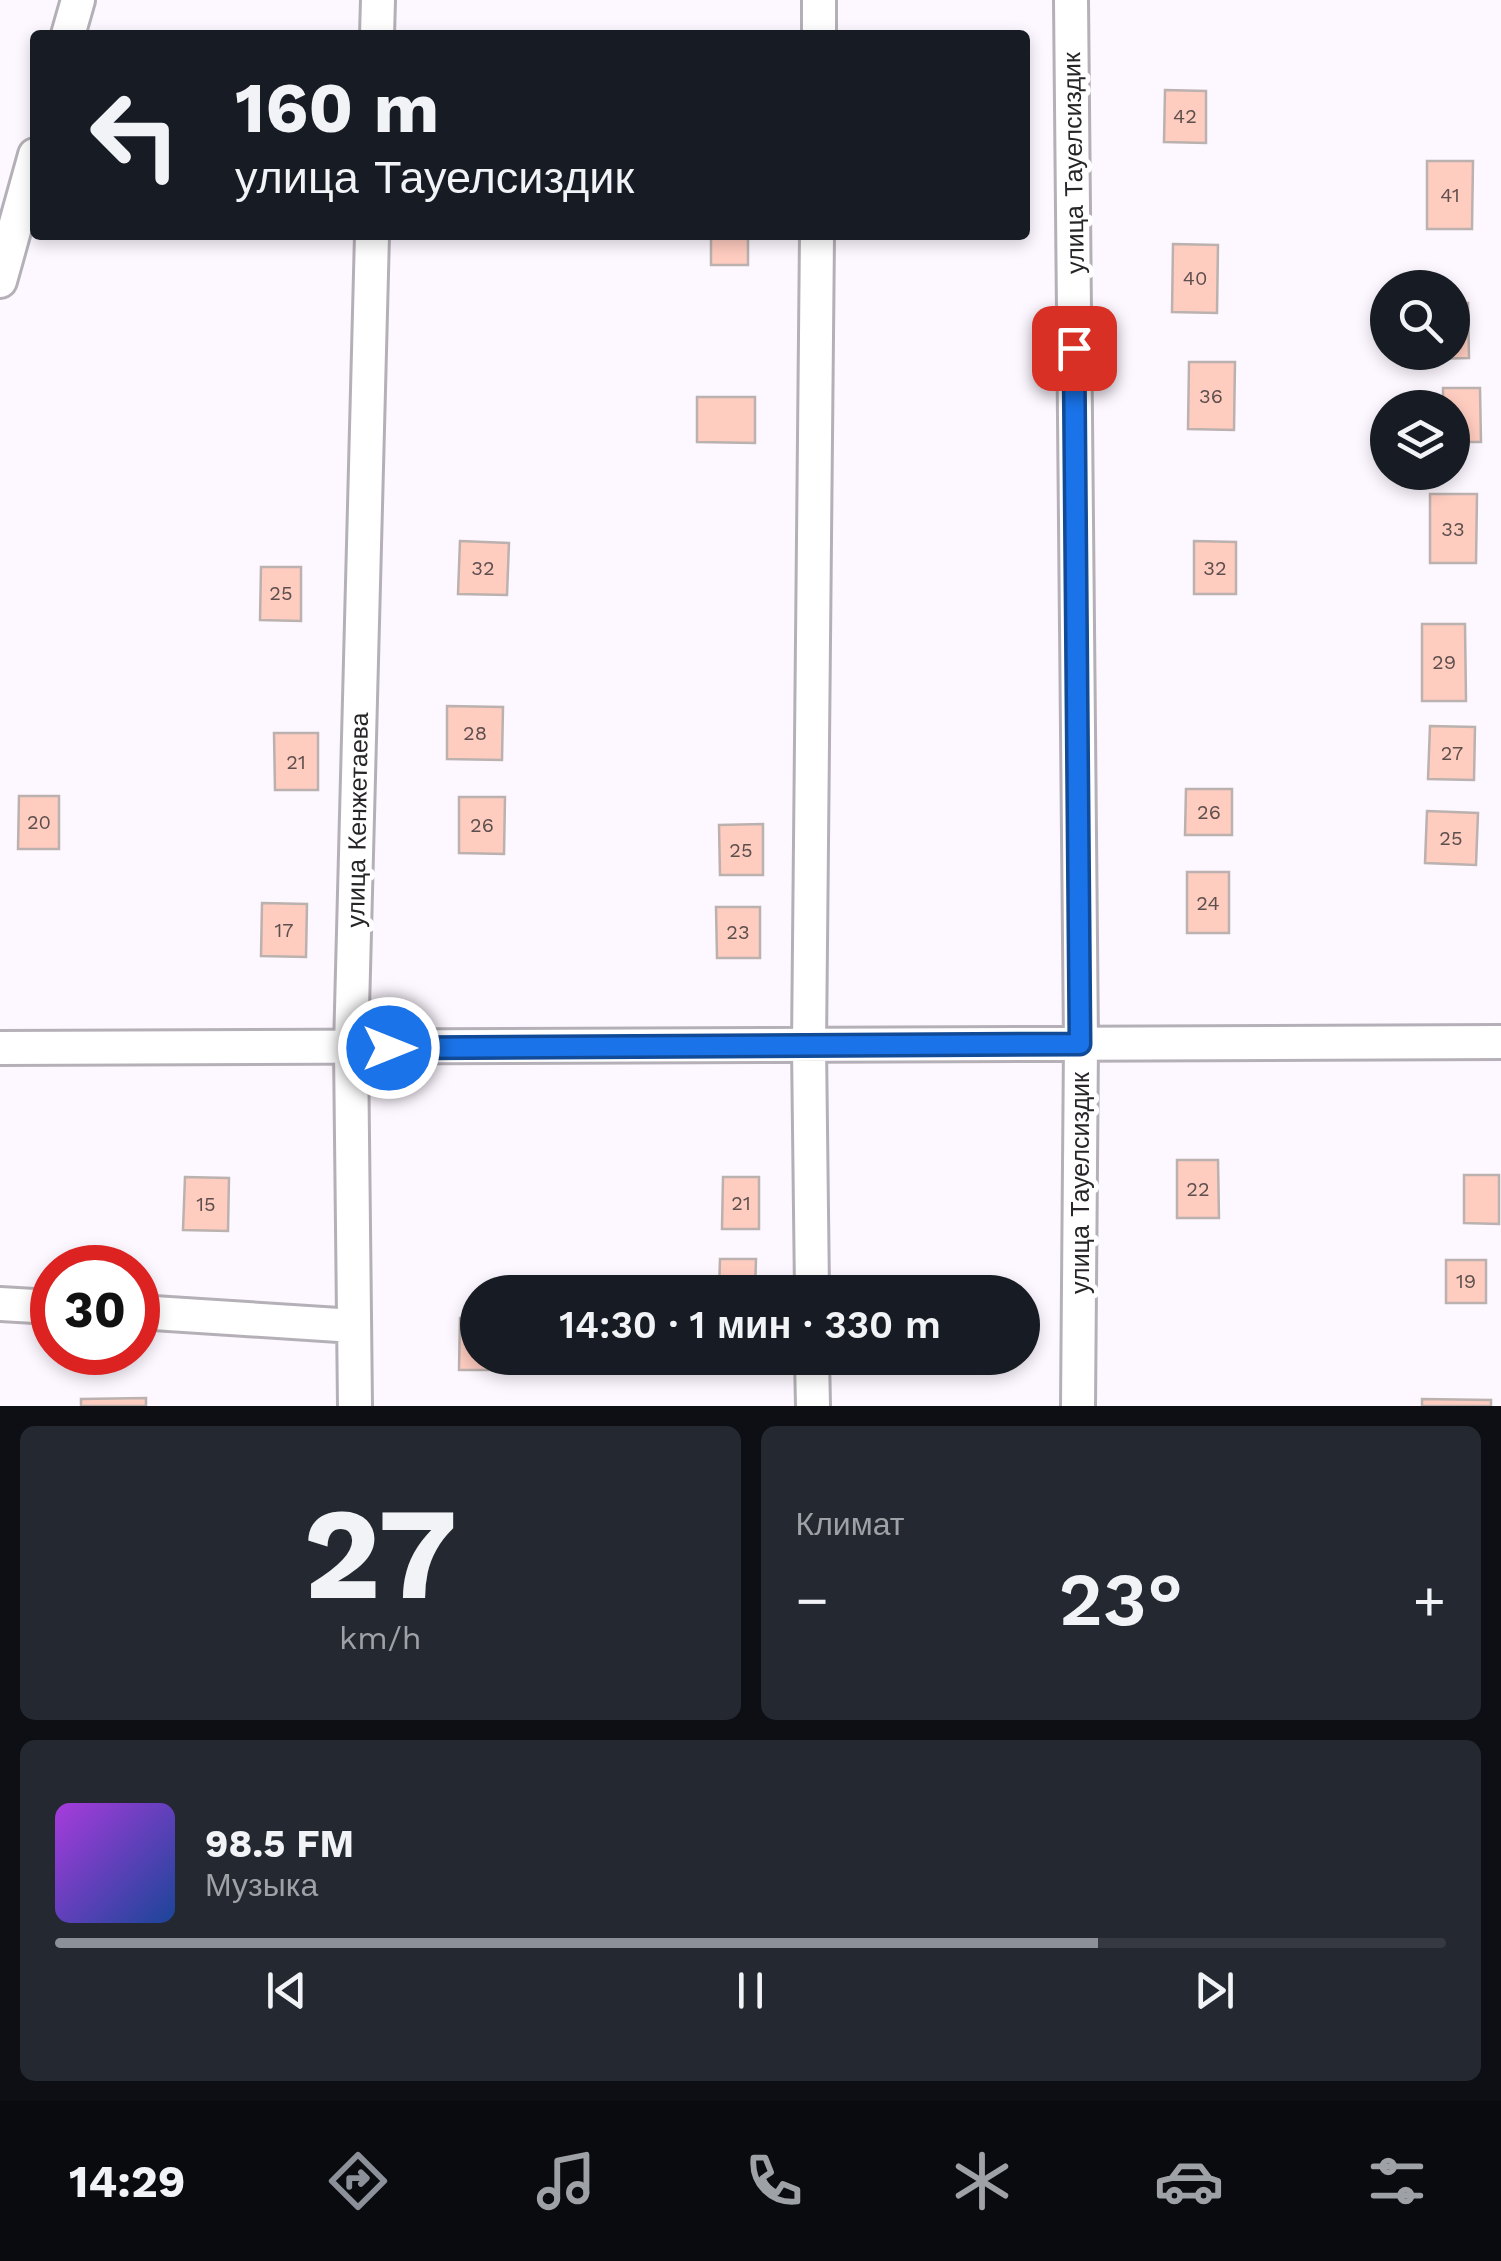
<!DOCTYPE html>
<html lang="ru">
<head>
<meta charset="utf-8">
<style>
  body { margin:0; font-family:"Work Sans",sans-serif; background:#242831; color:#f1f3f6; height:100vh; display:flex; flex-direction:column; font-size:38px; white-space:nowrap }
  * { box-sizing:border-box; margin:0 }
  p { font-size:32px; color:#9ea1a6 }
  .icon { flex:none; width:55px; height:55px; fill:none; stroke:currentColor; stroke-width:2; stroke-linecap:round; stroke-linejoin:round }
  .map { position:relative; height:1406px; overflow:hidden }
  .drawer { display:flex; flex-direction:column; gap:20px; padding:20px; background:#0d0f14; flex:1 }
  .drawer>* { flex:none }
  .top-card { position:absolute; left:30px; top:30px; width:1000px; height:210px; border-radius:10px; box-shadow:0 5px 15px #0003; background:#171b24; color:#f1f3f6; overflow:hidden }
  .buttons { position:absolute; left:1370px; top:270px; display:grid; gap:20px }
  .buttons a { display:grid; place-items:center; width:100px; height:100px; border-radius:50%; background:#171b24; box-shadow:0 5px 15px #0003; font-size:50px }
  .speed { position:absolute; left:30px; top:1245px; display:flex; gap:20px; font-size:50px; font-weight:700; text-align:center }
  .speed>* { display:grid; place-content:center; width:130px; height:130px; border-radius:50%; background:#171b24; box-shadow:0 5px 15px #0003; line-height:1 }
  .speed .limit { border:15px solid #d22; background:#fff; color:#111 }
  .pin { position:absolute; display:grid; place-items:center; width:85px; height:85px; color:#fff; margin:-42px; border-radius:20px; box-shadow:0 5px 15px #0006 }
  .me { position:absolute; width:110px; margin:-55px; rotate:90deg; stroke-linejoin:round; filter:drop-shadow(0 0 8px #0008) }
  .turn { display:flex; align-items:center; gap:35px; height:210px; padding:0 40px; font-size:45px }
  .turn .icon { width:130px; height:130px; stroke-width:2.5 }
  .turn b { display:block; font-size:70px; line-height:85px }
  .big { font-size:75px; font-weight:600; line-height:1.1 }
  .drawer .widget { flex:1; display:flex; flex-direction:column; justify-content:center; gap:15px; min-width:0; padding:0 35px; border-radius:15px; background:#242831 }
  .drawer .dial { align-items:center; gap:0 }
  .dial b { font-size:130px; line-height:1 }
  .song { display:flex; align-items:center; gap:30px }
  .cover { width:120px; height:120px; border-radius:15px; background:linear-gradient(135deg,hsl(280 70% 55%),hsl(220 70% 35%)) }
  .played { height:10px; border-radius:5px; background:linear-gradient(90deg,#8c9099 75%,#363941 75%) }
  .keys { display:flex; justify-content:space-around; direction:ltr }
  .heat { display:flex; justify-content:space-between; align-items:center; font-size:55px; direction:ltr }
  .drawer .tiles { flex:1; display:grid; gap:20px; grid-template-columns:1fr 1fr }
  .widget:last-child { grid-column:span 2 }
  .trip { position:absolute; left:460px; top:1275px; width:580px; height:100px; border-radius:50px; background:#171b24; box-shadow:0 5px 15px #0003; font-weight:600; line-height:100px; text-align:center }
  .tab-bar { display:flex; height:160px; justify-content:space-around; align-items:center; background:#090b0e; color:#9ea1a6 }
  .tab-bar .icon { width:70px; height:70px }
  .tab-bar .on { color:#8c9099 }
  .tab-bar b { font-size:45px; color:#f1f3f6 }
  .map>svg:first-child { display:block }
  .building { fill:#ffccc0; stroke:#bbb1ae; stroke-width:2.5 }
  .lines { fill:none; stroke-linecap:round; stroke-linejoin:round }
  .minor-casing { stroke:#b5b0b7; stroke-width:38 }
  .minor { stroke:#fff; stroke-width:32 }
  .route-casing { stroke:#114b97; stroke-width:25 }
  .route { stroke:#1a73e8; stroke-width:18 }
  .labels { text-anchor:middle; stroke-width:10; stroke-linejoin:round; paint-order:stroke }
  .number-label { font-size:20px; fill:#5d4f4d }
  .street-label { font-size:25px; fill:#272527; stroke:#fff }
</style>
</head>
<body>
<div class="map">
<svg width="1501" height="1406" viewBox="0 0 1501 1406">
  <rect width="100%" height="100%" fill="#fdf7ff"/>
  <path class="building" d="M1165,90L1206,91V143L1164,142Z
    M1427,161H1473L1472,229H1427Z
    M711,235H748V265H711Z
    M1173,244L1218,245L1217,313L1172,312Z
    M1452,303H1468L1469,358L1427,359V352H1452Z
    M1189,362H1235L1234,430L1188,429Z
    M1443,388H1480L1481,442H1452V408H1443Z
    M697,397H755V443L697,442Z
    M1430,494H1477L1476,563H1430Z
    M460,541L509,543L507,595L458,594Z
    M1194,541L1236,542V594H1194Z
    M261,567H301V621L260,620Z
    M1422,624H1465L1466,701H1422Z
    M447,706L503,707L502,760L447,759Z
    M1430,726L1475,727L1474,780L1428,779Z
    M274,733H318V790H275Z
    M1186,789H1232V835H1185Z
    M19,796H59V849H18Z
    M459,797H505L504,854L459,853Z
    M1427,811L1478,813L1476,865L1425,863Z
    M763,824V875H720L719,825Z
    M1187,872H1229V933H1187Z
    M262,903L307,904L306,957L261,956Z
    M716,907H760V958H717Z
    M1177,1160H1218L1219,1218H1177Z
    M1464,1175H1499V1224L1464,1223Z
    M185,1177L229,1178L228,1231L183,1230Z
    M723,1177H759V1229H722Z
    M720,1259H756L755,1292H719Z
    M1446,1260H1486V1303H1446Z
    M460,1318H478V1358H495V1370H459Z
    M146,1398V1406H81V1399Z
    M1422,1399L1491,1400V1406H1422Z"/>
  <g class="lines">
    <g class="minor-casing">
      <path id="minor" d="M1071,0L1081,1044L1078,1406
        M68,35L78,0
        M377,35L378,0
        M819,35V0
        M0,281L35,155
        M0,1048L1501,1042
        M812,1292L809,1046L817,235
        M0,1304L52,1307
        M138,1312L354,1326
        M812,1358L813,1406
        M355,1406L351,1048L372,235"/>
    </g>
    <use href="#minor" class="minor"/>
  </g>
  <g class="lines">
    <g class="route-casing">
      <path id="route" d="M389,1048L1080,1044L1074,348"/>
    </g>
    <use href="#route" class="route"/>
  </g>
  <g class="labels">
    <g class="number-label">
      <text x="1185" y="123">42</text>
      <text x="1450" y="202">41</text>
      <text x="1195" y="285">40</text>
      <text x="1211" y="403">36</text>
      <text x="1453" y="536">33</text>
      <text x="483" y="575">32</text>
      <text x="1215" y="575">32</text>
      <text x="281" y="600">25</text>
      <text x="1444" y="669">29</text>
      <text x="475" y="740">28</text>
      <text x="1452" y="760">27</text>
      <text x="296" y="769">21</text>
      <text x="1209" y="819">26</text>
      <text x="39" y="829">20</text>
      <text x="482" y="832">26</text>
      <text x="1451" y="845">25</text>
      <text x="741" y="857">25</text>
      <text x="1208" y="910">24</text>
      <text x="284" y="937">17</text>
      <text x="738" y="939">23</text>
      <text x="1198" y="1196">22</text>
      <text x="741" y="1210">21</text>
      <text x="206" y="1211">15</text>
      <text x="1466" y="1288">19</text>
    </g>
    <g class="street-label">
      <text transform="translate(1073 163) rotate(-91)" y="9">улица Тауелсиздик</text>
      <text transform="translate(357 820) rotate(-89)" y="9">улица Кенжетаева</text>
      <text transform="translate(1080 1183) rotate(-90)" y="9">улица Тауелсиздик</text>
    </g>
  </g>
</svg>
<div class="buttons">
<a><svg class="icon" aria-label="search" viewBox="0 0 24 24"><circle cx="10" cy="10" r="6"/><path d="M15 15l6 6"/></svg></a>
<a><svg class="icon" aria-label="layers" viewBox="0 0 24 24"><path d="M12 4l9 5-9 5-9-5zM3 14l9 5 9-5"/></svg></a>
</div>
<div class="speed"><div class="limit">30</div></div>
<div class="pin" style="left:1074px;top:348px;background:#d93025"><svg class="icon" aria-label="arrive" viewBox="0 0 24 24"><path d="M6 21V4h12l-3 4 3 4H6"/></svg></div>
<svg class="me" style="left:389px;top:1048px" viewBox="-20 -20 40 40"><circle r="17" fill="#1a73e8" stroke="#fff" stroke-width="3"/><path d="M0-11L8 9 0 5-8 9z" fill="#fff"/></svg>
<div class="trip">14:30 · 1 мин · 330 m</div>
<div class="top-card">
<div class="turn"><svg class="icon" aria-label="left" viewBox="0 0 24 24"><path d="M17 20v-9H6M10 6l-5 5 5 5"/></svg><div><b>160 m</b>улица Тауелсиздик</div></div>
</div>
</div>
<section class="drawer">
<div class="tiles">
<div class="widget dial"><b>27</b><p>km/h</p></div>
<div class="widget"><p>Климат</p>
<div class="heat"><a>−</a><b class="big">23°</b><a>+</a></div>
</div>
<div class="widget">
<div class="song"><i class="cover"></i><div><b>98.5 FM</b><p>Музыка</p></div></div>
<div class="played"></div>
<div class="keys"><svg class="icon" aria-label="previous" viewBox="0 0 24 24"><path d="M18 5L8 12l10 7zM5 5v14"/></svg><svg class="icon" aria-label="pause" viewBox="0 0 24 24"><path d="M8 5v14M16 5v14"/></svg><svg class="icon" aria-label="next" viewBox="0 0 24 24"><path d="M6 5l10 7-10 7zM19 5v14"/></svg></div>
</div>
</div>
</section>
<nav class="tab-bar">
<b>14:29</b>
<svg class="icon on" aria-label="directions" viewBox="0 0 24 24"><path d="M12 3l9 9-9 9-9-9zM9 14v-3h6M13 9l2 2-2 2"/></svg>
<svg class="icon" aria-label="music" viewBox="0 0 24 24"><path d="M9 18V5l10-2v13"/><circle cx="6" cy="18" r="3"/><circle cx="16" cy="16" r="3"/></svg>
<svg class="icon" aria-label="phone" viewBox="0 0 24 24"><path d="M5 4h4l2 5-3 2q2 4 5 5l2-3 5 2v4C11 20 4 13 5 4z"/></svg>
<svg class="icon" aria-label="climate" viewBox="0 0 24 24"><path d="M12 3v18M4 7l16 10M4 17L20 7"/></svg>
<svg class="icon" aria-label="car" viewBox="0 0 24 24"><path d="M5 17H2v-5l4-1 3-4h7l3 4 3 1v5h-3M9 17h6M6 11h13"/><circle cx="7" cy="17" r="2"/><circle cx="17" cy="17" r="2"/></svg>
<svg class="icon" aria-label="filters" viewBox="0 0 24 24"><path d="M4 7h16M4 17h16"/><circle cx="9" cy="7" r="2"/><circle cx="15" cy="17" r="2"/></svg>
</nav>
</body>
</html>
